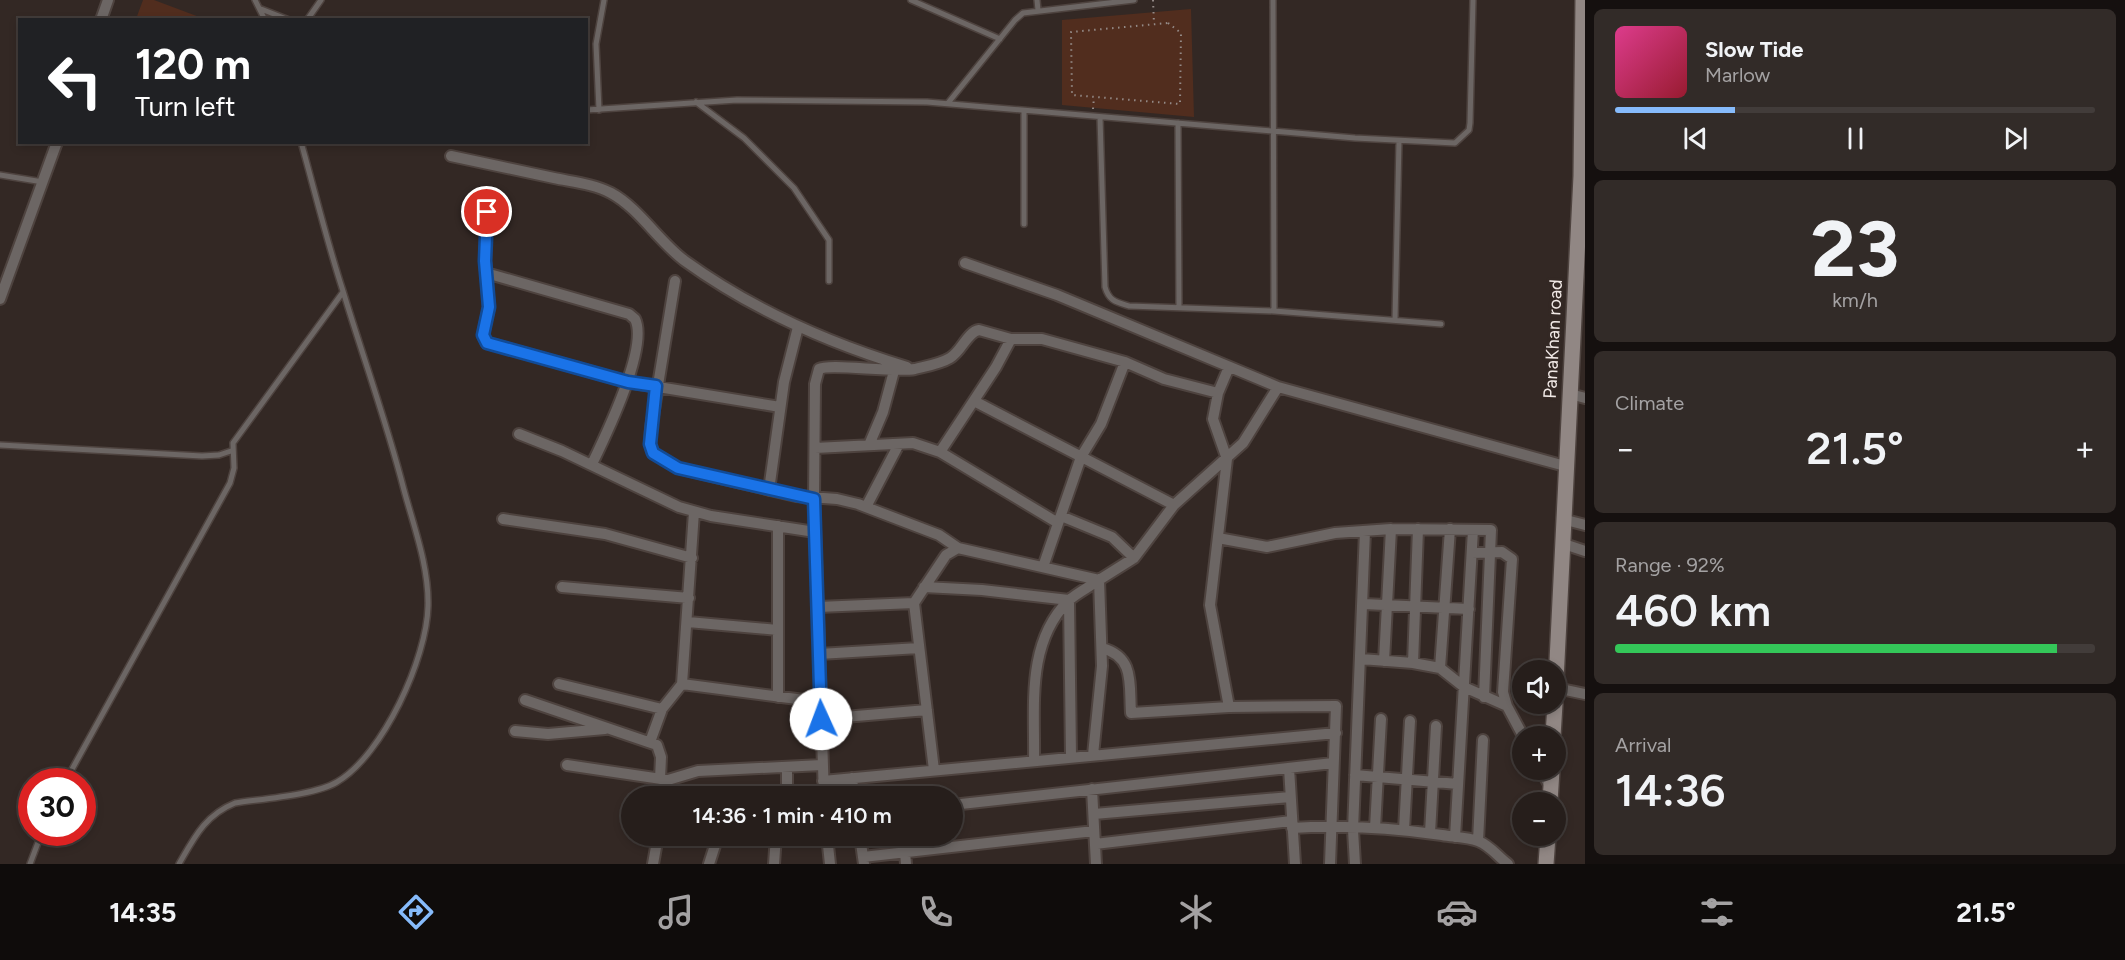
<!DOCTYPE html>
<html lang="en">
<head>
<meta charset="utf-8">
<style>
  body { margin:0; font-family:Figtree,sans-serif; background:#322b28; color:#f1f3f6; height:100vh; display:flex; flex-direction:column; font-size:22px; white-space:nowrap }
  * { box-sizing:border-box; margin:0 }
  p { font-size:20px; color:#a4a2a3 }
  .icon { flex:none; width:33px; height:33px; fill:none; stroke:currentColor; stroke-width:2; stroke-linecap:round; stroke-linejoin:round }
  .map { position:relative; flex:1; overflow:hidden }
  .sheet { display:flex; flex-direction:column; gap:9px; padding:9px; background:#15100f; width:540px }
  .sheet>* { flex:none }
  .hud { position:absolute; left:18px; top:18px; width:570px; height:126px; border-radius:0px; box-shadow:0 3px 9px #0003,0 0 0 2px #423c3a; background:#202124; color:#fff; overflow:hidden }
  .buttons { position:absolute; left:1512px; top:660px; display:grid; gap:12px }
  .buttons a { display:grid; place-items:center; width:54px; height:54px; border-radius:50%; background:#261e1b; box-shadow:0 3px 9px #0003,0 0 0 2px #423c3a; font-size:30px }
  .speed { position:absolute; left:18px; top:768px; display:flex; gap:12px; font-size:30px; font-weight:700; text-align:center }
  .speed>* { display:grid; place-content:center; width:78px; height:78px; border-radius:50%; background:#261e1b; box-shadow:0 3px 9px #0003,0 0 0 2px #423c3a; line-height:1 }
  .speed .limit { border:9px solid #d22; background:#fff; color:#111 }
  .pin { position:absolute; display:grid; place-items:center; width:51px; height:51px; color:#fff; margin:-26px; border:3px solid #fff; border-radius:50%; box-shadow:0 2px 6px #0007 }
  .me { position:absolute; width:66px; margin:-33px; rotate:358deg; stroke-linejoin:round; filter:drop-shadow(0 0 4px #0008) }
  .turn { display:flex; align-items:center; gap:21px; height:126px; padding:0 18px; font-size:27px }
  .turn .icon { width:78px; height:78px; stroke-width:2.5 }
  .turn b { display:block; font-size:42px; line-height:51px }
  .big { font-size:45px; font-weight:600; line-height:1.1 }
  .sheet .widget { flex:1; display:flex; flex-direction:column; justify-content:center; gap:9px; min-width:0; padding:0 21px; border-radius:9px; background:#322b28 }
  .sheet .dial { align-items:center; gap:0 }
  .dial b { font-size:78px; line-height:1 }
  .song { display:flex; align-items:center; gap:18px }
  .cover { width:72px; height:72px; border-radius:9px; background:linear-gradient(135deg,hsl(330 70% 55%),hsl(350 70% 35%)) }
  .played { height:6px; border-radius:3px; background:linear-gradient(90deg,#86bbfb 25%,#423c3a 25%) }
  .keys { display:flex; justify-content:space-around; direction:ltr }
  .heat { display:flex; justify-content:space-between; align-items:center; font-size:33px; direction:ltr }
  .charge { height:9px; border-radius:4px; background:linear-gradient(90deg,#34c759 92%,#423c3a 0) }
  .trip { position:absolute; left:621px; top:786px; width:342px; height:60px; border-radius:30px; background:#261e1b; box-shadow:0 3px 9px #0003,0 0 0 2px #423c3a; font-weight:600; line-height:60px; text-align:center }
  .dock { display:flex; height:96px; justify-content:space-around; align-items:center; background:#0f0c0b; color:#a4a2a3 }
  .dock .icon { width:42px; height:42px }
  .dock .on { color:#86bbfb }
  .dock b { font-size:27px; color:#f1f3f6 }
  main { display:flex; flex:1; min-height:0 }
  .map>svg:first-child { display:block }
  .green { fill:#512d1e }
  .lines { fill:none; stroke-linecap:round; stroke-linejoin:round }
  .lane-casing { stroke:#4e433f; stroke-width:8 }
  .street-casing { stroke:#4e433f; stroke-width:14 }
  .secondary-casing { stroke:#4e433f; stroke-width:18 }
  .path { stroke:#948a87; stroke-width:2; stroke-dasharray:1.5 4.5; stroke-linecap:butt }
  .lane { stroke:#6c6664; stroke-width:5 }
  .street { stroke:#6c6664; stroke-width:10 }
  .secondary { stroke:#918784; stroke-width:15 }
  .route-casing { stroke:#114b97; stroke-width:15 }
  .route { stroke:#1a73e8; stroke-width:10 }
  .labels { text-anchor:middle; stroke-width:6; stroke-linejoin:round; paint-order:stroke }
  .street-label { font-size:18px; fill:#f1e9e6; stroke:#332824 }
</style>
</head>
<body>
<main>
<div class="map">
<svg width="1585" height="864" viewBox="0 0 1585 864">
  <rect width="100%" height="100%" fill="#332824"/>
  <path class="green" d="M143,0H154L202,18L136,19Z
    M1191,9L1194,117L1062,105V20Z"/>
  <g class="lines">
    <g class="lane-casing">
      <path id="lane" d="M255,0L265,20
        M911,0L1000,39
        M1037,0L1038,10
        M1273,0L1274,311
        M261,9L289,20
        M307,20L321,0
        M696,102L744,138L794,188L829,240V281
        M948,103L1015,20L1023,13L1134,0
        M586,110L737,100L927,102L1355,138L1455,143L1469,130L1470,123L1473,0
        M599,110L596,44L604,0
        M1024,112V224
        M1100,117L1105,287C1109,301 1116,302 1129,306L1274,311L1441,324
        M1178,123L1179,307
        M0,175L43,182
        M1395,320L1399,141
        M0,445L202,456L219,455L231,451
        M65,782L230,483L234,468L233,443L343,292
        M30,864L42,832
        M179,864C194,838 205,815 235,803C261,799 316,795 337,782C383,755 427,658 428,606C429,567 414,527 404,490C387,423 363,357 343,291C327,242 315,192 301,142"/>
    </g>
    <g class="street-casing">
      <path id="street" d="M101,20L108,0
        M451,156C485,163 520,171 554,178C573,182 594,184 611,193C639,208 659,242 685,261C753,310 828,343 907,367
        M487,212L485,261L489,307L483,335L487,343L628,382L780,407
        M965,263L1057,295L1278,387L1565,466
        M486,273L629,314L635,319C649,347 605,437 592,464
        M675,281L651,428L650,444L653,453L678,468L796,496L837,499L858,504L939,535L958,548
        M0,299L57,142
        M1570,394L1585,398
        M974,401L1174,505
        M519,434L562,451L679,507L711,516L815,532
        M869,445L883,412L894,371
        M815,448L913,443L940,452L1058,523
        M940,452L996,367L1011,339
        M769,490L784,382L798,327
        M866,507L899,444
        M1061,516L1112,537L1134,558
        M503,519L605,534L692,558
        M1562,519L1585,525
        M778,526V697
        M1218,538L1267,547L1335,533L1391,529L1491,530L1484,697
        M1561,543L1585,551
        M1472,553L1502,552L1512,559L1503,692L1507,706L1523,736
        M1043,567L1081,457L1101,424L1125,362
        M562,587L689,598
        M924,587L982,590L1069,600L1071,757
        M1364,604L1469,609
        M818,607L914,603
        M688,622L778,630
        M1102,648C1135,657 1129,684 1131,713L1229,707L1336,706L1330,864
        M819,654L919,648
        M1361,659L1413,663L1440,668L1464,687L1507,706
        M1384,661L1391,529
        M1413,663L1418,529
        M1440,668L1450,529
        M559,684L662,709
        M682,684L820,702
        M1556,688L1585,694
        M525,700L657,745L661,757L660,779
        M1229,707L1210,605L1227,459L1213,419L1218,393L1229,367
        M821,719L927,710
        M515,731L548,734L605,729
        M650,742L662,709L682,684L694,512
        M1093,755L1102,666L1099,580
        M1034,761C1035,705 1026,644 1068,601C1077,593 1089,587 1099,580
        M567,765L668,780L698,771L822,765
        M787,767V796
        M1289,768L1295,864
        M934,770L914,603L946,555L958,548L1099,580L1134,558L1174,505L1243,443L1278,387
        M1541,770L1551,788
        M1355,775L1458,784
        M852,778L854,796
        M823,781L1336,733
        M1092,789L1096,864
        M666,796L668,780
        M824,796L814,499L815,384L819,369C830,363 892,373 915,369C927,366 940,364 950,358C962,351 967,332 979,330L1011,339H1042L1125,362L1164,379L1218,393
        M952,805L1333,763
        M1094,814L1290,797
        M1292,828C1342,825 1392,828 1442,835C1453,837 1467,837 1478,841C1491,846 1498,857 1508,864
        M1375,828L1381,719
        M1404,830L1410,721
        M1430,833L1436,726
        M760,836H827
        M827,836L830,864
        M860,836L864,864
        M1455,837L1473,530
        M1478,841L1483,740
        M1095,844L1291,821
        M905,852L906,864
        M863,857L1094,831
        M653,864L658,836
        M709,864L718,836
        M774,864L776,836
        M1355,864L1353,830L1365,531"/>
    </g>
    <g class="secondary-casing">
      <path id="secondary" d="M1556,681L1581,176L1583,0
        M1553,736L1555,704
        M1550,802L1552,770
        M1546,864L1548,836"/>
    </g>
    <path class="path" d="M1153,0L1154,24
      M1168,23L1181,33L1180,104L1072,95L1071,32Z
      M1093,109L1094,97"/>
    <use href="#lane" class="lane"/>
    <use href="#street" class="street"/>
    <use href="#secondary" class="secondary"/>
  </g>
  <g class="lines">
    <g class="route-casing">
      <path id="route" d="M487,212L485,261L489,307L483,335L487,343L628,382L656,386L650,444L653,453L678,468L814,499L821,719"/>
    </g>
    <use href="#route" class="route"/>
  </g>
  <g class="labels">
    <g class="street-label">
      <text transform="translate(1553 339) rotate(-87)" y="6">PanaKhan road</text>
    </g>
  </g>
</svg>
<div class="buttons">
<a><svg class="icon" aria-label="sound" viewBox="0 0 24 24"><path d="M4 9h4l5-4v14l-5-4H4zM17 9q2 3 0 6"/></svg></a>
<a>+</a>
<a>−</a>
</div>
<div class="speed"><div class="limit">30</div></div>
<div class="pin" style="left:487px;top:212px;background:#d93025"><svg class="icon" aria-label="arrive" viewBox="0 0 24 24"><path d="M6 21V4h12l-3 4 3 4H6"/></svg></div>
<svg class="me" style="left:821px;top:719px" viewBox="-20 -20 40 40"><circle r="19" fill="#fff"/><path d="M0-13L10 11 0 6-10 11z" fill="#1a73e8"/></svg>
<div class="trip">14:36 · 1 min · 410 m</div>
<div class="hud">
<div class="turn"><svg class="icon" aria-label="left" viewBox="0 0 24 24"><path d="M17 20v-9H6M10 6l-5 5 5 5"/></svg><div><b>120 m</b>Turn left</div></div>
</div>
</div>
<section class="sheet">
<div class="widget">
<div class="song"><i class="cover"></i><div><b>Slow Tide</b><p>Marlow</p></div></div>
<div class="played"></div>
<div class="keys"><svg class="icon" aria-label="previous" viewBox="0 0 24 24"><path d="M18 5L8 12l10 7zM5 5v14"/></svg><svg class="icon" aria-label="pause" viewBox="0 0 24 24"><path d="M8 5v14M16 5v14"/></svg><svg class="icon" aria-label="next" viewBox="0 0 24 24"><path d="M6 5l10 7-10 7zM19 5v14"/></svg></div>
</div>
<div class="widget dial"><b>23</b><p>km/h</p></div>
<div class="widget"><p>Climate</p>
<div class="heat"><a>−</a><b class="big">21.5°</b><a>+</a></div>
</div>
<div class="widget"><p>Range · 92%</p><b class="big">460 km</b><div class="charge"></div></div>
<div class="widget"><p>Arrival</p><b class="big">14:36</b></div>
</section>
</main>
<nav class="dock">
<b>14:35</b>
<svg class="icon on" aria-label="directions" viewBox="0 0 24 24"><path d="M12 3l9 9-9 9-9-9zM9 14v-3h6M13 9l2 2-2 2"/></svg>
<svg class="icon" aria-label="music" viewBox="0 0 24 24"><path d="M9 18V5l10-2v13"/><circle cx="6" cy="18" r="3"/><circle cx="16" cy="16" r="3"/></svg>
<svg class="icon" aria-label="phone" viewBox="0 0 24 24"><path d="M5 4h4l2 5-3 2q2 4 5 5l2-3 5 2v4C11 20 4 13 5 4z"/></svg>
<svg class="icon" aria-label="climate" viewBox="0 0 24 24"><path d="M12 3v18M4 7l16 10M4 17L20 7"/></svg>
<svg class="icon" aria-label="car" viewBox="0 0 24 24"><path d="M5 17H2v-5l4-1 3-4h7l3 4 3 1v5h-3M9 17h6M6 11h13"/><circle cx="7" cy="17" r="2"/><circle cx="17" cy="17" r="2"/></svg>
<svg class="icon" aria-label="filters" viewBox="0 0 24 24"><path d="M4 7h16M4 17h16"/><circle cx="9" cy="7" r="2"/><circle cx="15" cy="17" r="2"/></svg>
<b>21.5°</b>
</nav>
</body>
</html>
